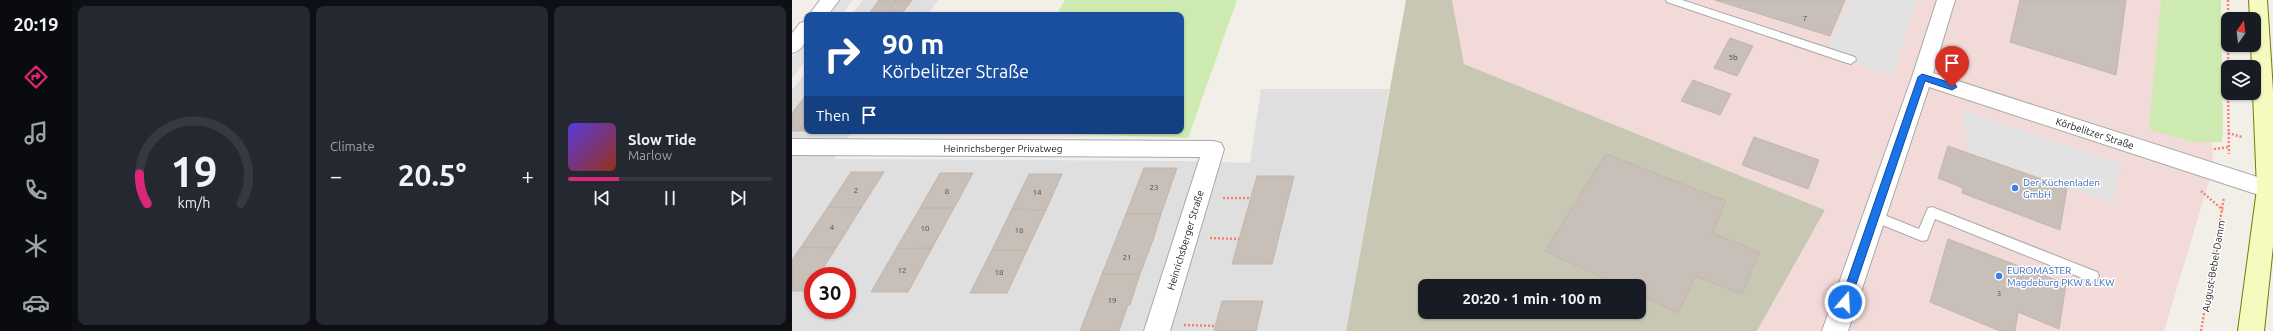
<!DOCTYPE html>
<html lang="en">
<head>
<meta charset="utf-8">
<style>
  body { margin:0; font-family:Ubuntu,sans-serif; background:#242831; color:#f1f3f6; height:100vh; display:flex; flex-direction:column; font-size:15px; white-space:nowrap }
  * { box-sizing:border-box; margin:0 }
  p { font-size:13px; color:#9ea1a6 }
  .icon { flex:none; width:22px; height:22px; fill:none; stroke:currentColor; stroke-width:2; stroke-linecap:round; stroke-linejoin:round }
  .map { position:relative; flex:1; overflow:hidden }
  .side { display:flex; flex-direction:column; gap:6px; padding:6px; background:#0d0f14; width:720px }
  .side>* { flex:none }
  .guide { position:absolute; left:12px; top:12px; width:380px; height:122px; border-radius:8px; box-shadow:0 1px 3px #0004; background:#1a4fa0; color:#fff; overflow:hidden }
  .needle { width:26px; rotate:14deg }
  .buttons { position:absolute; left:1429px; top:12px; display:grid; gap:8px }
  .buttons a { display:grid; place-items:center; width:40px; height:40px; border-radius:8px; background:#171b24; box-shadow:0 1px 3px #0004; font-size:20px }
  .speed { position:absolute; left:12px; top:267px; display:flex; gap:8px; font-size:20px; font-weight:700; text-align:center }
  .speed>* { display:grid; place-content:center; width:52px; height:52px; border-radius:50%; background:#171b24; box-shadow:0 1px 3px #0004; line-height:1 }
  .speed .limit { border:6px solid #d22; background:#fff; color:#111 }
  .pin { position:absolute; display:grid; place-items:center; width:34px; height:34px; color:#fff; margin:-41px -17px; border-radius:50% 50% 50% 0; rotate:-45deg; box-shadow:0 0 4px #0007 }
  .pin .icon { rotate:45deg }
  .me { position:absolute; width:44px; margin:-22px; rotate:19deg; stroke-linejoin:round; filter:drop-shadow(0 0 3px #0008) }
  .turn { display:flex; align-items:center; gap:14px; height:84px; padding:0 12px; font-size:18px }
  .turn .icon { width:52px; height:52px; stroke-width:2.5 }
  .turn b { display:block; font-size:28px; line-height:34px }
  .then { display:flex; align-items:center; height:38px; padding:0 12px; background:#0003; gap:8px; font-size:15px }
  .big { font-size:30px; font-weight:700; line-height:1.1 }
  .side .card { flex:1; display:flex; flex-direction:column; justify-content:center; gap:6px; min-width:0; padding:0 14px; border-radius:8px; background:#242831 }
  .side .dial { align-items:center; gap:0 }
  .dial svg { height:104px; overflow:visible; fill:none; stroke:#363941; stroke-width:7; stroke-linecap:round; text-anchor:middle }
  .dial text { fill:#f1f3f6; stroke:none }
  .song { display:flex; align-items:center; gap:12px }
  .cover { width:48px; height:48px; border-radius:6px; background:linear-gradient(135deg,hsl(250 70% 55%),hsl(10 70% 35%)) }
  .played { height:4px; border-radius:2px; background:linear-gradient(90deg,#db2777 25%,#363941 25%) }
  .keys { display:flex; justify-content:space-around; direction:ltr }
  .heat { display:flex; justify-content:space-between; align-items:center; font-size:22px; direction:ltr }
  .side .tiles { flex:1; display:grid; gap:6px; grid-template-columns:repeat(3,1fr) }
  .trip { position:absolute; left:626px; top:279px; width:228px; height:40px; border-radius:8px; background:#171b24; box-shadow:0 1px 3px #0004; font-weight:700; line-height:40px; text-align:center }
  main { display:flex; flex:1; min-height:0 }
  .tab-bar { display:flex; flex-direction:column; width:72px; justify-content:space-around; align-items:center; background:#090b0e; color:#9ea1a6 }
  .tab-bar .icon { width:28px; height:28px }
  .tab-bar .current { color:#db2777 }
  .tab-bar b { font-size:18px; color:#f1f3f6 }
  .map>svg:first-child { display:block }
  .residential { fill:#e0dfdf; fill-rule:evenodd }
  .commercial { fill:#f2dad9 }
  .construction { fill:#c7c7b4; fill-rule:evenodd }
  .grass { fill:#cdebb0 }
  .parking { fill:#e2e2e2 }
  .building { fill:#c7bfb8; stroke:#c4b6ab }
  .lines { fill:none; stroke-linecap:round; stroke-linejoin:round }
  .lane-casing { stroke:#a9a9a9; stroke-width:2 }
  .street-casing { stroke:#a9a9a9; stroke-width:2 }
  .secondary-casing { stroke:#707d05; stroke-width:2 }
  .path { stroke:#fa8072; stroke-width:2.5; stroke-dasharray:2 2; stroke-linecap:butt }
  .lane { fill:#fff; fill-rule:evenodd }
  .street { fill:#fff; fill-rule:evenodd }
  .secondary { fill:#f7fabf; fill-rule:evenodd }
  .route { fill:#1a73e8; stroke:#114b97 }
  .shop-dot { fill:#3f7fe0; stroke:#fff; stroke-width:1.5 }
  .labels { text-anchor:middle; stroke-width:3; stroke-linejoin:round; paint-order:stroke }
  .number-label { font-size:8px; fill:#4b4948 }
  .street-label { font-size:10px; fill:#222; stroke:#fff }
  .shop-label { font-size:10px; fill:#366cbe; stroke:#fff; text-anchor:start }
</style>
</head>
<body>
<main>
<nav class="tab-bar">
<b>20:19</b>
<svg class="icon current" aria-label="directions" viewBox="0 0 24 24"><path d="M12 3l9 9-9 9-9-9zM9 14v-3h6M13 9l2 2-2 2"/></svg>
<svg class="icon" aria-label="music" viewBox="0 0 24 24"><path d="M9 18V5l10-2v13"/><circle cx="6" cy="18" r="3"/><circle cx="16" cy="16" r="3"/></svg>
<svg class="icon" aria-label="phone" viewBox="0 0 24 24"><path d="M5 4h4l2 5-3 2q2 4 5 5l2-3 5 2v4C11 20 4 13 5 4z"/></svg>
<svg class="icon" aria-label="climate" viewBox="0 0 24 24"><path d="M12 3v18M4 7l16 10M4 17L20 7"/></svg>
<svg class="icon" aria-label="car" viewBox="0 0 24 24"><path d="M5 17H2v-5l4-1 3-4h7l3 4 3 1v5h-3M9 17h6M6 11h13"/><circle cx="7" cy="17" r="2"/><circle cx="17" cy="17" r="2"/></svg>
</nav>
<section class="side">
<div class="tiles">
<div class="card dial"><svg viewBox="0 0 100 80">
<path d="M14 69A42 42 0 1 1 86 69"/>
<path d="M14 69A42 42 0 0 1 8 46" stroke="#db2777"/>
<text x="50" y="56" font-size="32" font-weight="700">19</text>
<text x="50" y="72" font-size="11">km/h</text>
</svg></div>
<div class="card"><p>Climate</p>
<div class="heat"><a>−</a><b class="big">20.5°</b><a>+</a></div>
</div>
<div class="card">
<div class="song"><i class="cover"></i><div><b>Slow Tide</b><p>Marlow</p></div></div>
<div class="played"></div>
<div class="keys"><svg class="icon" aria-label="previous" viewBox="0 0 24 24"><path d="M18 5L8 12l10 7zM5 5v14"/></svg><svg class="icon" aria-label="pause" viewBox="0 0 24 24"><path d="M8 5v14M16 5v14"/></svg><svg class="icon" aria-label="next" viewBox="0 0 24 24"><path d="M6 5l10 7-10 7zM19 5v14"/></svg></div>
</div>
</div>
</section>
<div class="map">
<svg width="1481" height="331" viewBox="0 0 1481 331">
  <rect width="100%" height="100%" fill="#f2efe9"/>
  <path class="residential" d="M71,0H146L136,15H59Z
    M15,71V131H60L42,159L391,161L458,163L469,89H597L554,331H0V90ZM21,276H55V310H21Z"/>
  <path class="commercial" d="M660,0H1416L1421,168L1372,331H965L1033,210L672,64Z"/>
  <path class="construction" d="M614,0H660L672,64L1033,210L965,331H554ZM633,286H847V312H633Z"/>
  <path class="grass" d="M273,0H445L396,138L199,131H389V15H264Z
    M1369,0H1429L1431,126L1430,142H1400L1357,129Z"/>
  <path class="parking" d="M47,0H61L49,15H35Z
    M1057,0H1125L1100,76L1033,54Z
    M15,40V59L0,78V58Z
    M1170,109L1329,164L1321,204L1177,151Z"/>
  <path class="building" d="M87,0H104L93,15H76Z
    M104,0H120L109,15H93Z
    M923,0H1053L1038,36Z
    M1228,0H1334L1324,75L1218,42Z
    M938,38L961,46L945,76L922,68Z
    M901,80L939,94L928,115L889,101Z
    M15,94V119L7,131H0V113Z
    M15,119V131H7Z
    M962,137L1027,160L1016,189L950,165Z
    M1156,146L1275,188L1268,230L1170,193L1171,188L1146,178Z
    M814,154L934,201L920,233L967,252L950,294L903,276L886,313L847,295V286H828L753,251Z
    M352,168H385L369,214H334Z
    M59,172H92L69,208L36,207Z
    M148,173H181L162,208H128Z
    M237,174H270L254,210L220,209Z
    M465,176H502L480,264H440Z
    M36,207L69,208L44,248L9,247Z
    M128,208H162L140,248L104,249Z
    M220,209L254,210L235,250H200Z
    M334,214H369L361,240L348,274H310Z
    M1156,239L1274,284L1267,329L1226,312L1223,331H1208L1138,302Z
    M9,247L44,248L26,276H21V284L16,291H0V260Z
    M140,248L116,292H79L104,249Z
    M200,250H235L215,293H178Z
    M310,274H348L338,305H336L327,331H288Z
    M430,301H471L464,331H422Z"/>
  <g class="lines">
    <g class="lane-casing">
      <path id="lane" d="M874,0H890L1063,57L1064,60L1059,64L1055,63L875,2Z
        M1140,207L1305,272L1307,276L1305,280L1300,282L1143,219L1135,240L1130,241L1078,220L1076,216L1078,212L1082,211L1127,229L1136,208Z"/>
    </g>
    <g class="street-casing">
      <path id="street" d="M28,0H47L36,15H17Z
        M1145,0H1163L1141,73L1481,182V196L1476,198L1137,87L1056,331H1030L1120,77Z
        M15,21C15,36 16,48 0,53V33L8,23Z
        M0,139L421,141L429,143L432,149L378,331H352L408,157L0,155Z"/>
    </g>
    <g class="secondary-casing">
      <path id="secondary" d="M1457,0H1475L1481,91V246L1472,331H1446L1465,189L1461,93L1462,67H1460L1459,45H1462V19H1458Z"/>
    </g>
    <path class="path" d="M1436,0V19
      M1436,45V67
      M1436,93L1437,154
      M1436,133L1450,137
      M1422,149L1437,147
      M1409,191L1431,210
      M431,198H459
      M418,238L447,239
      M392,325L423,326
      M1409,331L1432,197"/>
    <use href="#lane" class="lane"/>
    <use href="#street" class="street"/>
    <use href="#secondary" class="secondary"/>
  </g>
  <path class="route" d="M1130,74L1163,84L1165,87L1160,90L1133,81L1058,302L1053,307L1048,302L1126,77Z"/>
  <g class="shop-dot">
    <circle cx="1223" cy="188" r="4"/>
    <circle cx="1207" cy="276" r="4"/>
  </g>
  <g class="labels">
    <g class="number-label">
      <text x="1013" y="21">7</text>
      <text x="941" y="60">5b</text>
      <text x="362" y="190">23</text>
      <text x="64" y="193">2</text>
      <text x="155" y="194">8</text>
      <text x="245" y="195">14</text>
      <text x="40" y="230">4</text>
      <text x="133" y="231">10</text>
      <text x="227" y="233">16</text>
      <text x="335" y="260">21</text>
      <text x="110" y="273">12</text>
      <text x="207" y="275">18</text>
      <text x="1207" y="296">3</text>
      <text x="320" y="303">19</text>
    </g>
    <g class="street-label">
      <text transform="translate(1303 133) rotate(18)" y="4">Körbelitzer Straße</text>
      <text x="211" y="152">Heinrichsberger Privatweg</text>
      <text transform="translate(393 240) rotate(-73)" y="4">Heinrichsberger Straße</text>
      <text transform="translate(1421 266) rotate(-80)" y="4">August-Bebel-Damm</text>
    </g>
    <g class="shop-label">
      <text x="1231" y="186">Der Küchenladen<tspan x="1231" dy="12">GmbH</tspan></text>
      <text x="1215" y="274">EUROMASTER<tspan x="1215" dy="12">Magdeburg PKW &amp; LKW</tspan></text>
    </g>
  </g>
</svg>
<div class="buttons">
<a><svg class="needle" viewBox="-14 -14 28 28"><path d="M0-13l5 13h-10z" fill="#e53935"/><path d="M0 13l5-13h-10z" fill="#9ea1a6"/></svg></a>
<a><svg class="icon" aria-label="layers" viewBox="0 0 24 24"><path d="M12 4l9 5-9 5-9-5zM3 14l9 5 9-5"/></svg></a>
</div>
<div class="speed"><div class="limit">30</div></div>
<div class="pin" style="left:1160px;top:87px;background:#d93025"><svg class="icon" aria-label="arrive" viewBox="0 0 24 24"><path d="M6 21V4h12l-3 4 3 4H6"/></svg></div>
<svg class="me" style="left:1053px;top:302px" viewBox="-20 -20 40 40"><circle r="17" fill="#1a73e8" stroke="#fff" stroke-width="3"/><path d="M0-11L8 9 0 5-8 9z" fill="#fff"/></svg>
<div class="trip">20:20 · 1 min · 100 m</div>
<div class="guide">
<div class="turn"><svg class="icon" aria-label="right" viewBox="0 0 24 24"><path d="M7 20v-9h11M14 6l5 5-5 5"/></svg><div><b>90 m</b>Körbelitzer Straße</div></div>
<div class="then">Then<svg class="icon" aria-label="arrive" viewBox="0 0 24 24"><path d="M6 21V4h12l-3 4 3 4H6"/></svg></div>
</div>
</div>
</main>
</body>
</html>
